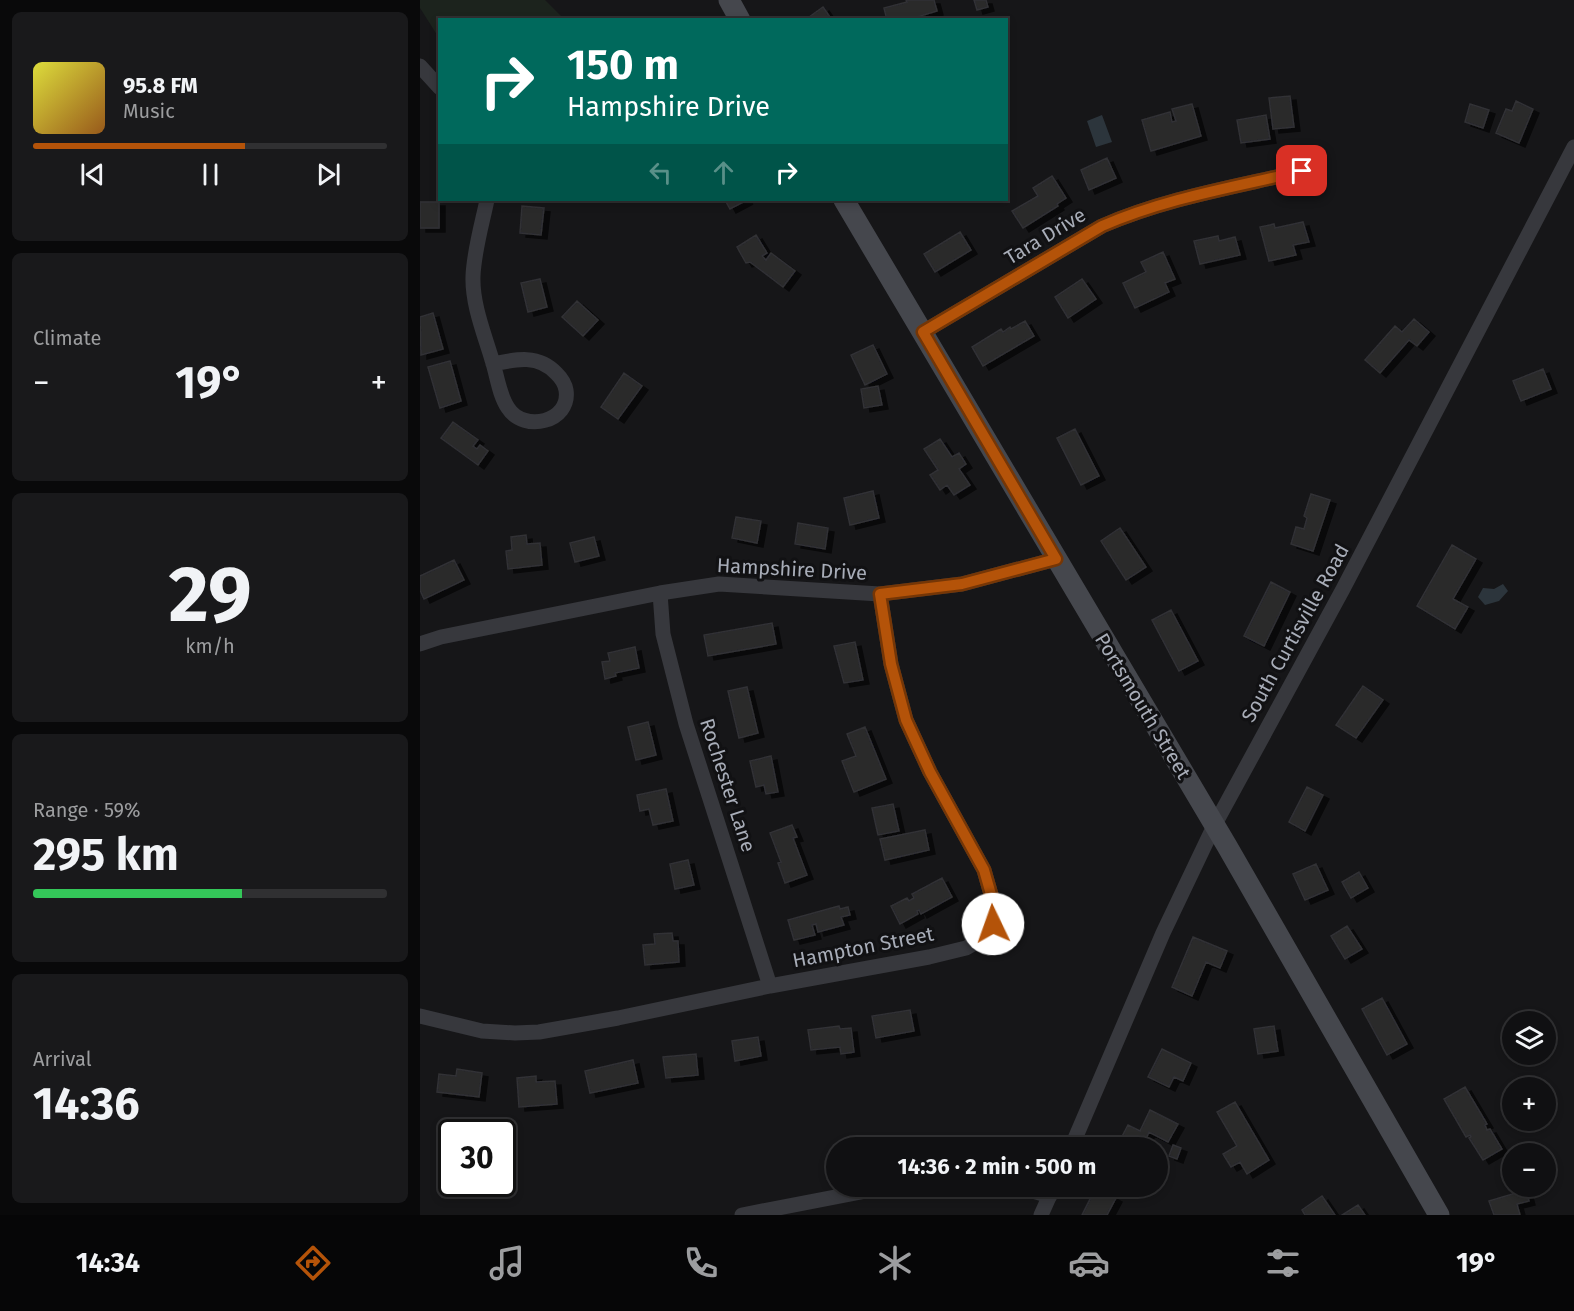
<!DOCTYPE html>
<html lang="en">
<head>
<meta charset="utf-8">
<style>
  body { margin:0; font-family:"Fira Sans",sans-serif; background:#19191b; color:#f1f3f6; height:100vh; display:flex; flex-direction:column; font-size:22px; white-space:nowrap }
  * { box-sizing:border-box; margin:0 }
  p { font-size:20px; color:#9c9d9f }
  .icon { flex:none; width:33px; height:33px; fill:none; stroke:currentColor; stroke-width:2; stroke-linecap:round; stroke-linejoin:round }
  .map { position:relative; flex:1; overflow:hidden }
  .details { display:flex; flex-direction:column; gap:12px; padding:12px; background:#09090a; width:420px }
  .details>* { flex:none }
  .banner { position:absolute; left:18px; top:18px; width:570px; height:183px; border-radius:0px; box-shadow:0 3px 9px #0003,0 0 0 2px #303032; background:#00695c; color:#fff; overflow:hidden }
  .tools { position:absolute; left:1082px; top:1011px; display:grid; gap:12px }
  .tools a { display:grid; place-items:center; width:54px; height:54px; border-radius:50%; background:#101012; box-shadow:0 3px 9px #0003,0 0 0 2px #303032; font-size:30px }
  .speed { position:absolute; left:18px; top:1119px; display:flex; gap:12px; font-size:30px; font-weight:700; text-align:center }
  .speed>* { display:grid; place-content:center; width:78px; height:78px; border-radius:50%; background:#101012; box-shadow:0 3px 9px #0003,0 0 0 2px #303032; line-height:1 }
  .speed .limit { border:3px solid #111; border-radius:9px; background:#fff; color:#111 }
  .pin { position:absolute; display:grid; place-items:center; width:51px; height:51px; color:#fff; margin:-26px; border-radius:12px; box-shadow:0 3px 9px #0006 }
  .me { position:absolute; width:66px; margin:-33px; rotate:357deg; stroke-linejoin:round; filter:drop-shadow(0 0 4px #0008) }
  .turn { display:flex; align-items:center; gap:21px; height:126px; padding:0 30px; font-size:27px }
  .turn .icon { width:78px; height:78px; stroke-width:2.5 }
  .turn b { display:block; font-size:42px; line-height:51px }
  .lanes { display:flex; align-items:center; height:57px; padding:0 30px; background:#0003; justify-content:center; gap:30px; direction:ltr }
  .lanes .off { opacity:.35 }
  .big { font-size:45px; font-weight:700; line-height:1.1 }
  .details .card { flex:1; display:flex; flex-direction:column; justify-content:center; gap:9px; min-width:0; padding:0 21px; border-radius:9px; background:#19191b }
  .details .dial { align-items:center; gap:0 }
  .dial b { font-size:78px; line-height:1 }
  .song { display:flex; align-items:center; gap:18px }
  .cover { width:72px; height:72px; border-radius:9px; background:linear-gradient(135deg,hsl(60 70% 55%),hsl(30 70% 35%)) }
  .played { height:6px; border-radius:3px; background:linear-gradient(90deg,#b45309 60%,#303032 60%) }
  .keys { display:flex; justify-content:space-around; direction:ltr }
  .heat { display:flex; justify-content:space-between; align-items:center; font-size:33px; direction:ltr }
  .charge { height:9px; border-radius:4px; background:linear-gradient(90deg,#34c759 59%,#303032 0) }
  .trip { position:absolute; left:406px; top:1137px; width:342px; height:60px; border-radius:30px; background:#101012; box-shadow:0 3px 9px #0003,0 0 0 2px #303032; font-weight:700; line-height:60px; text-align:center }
  .menu { display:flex; height:96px; justify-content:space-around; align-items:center; background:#060607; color:#9c9d9f }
  .menu .icon { width:42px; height:42px }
  .menu .on { color:#b45309 }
  .menu b { font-size:27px; color:#f1f3f6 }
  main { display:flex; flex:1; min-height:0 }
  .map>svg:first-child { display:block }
  .green { fill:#1c231d }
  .water { fill:#2c353c }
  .building { fill:#29292c; stroke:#303034; stroke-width:1.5; filter:url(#shadow) }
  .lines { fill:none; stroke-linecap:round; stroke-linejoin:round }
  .street { stroke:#37383d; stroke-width:15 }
  .secondary { stroke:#45474d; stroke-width:21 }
  .route-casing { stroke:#753606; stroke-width:15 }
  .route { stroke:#b45309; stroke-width:10 }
  .labels { text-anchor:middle; stroke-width:6; stroke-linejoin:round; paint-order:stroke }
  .street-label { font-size:20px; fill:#a8adb8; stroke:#111113 }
</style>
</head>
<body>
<main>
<section class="details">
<div class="card">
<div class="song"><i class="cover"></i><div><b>95.8 FM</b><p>Music</p></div></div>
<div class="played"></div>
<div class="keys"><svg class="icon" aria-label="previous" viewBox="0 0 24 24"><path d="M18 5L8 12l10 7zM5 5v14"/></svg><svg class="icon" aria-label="pause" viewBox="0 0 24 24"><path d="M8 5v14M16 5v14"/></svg><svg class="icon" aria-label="next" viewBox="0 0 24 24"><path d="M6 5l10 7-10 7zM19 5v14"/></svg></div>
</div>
<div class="card"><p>Climate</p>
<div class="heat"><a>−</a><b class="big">19°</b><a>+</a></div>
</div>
<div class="card dial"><b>29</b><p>km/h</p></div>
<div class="card"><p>Range · 59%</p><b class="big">295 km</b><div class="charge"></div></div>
<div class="card"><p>Arrival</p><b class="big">14:36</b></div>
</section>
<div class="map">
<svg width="1154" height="1215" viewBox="0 0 1154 1215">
  <defs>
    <filter id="shadow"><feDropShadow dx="6" dy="4" stdDeviation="0" flood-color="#0009"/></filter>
  </defs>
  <rect width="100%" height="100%" fill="#161618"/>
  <path class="green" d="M0,0H125L144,19L20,20L19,38L0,8Z"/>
  <path class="water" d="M682,115L692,142L676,147L667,121Z
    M1083,584L1088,591L1079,601L1065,605L1058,597L1063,588L1074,589Z"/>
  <path class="building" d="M486,0H514L517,11L487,20H467L464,8L487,2Z
    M554,0H566L568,7L557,10Z
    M403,7L412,20H385Z
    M870,96L874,127L853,129L849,98Z
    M1096,101L1113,109L1099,143L1076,133L1086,109L1092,111Z
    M772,104L781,136L731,151L722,120L750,112L752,122L756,121L752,109Z
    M1050,104L1069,110L1063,128L1045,122Z
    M846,115L850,139L821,143L817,120Z
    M687,158L696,178L669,190L661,170Z
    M632,176L646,198L637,204L638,206L603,228L592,211L618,196L613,188Z
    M305,200H327L310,209Z
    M0,202H19V228H0Z
    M102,206L124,208L121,235L100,233Z
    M883,222L889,242L873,245L876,255L849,261L840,227L854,224L855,228Z
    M540,232L551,250L515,272L504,254Z
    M336,235L347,253L342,256L346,260L351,253L375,271L363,287L330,262L326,263L317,247Z
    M798,236L799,241L815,237L820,255L780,264L774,241Z
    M743,252L755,279L745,283L749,292L715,308L703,283L726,272L721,262Z
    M120,279L127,307L108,312L101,283Z
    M662,279L676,299L648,318L635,297Z
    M157,301L178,320L163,336L142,317Z
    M13,313L23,349L1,355L0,317Z
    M994,319L1009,332L997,346L989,340L960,373L945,360L975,326L982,332Z
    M605,321L614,336L563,366L552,347L581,329L583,332L590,327L591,329Z
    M453,345L467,374L445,385L431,355Z
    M30,361L41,401L20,408L8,367Z
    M1123,369L1131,389L1101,401L1093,381Z
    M204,373L222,386L198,419L181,407Z
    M458,386L462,405L444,408L441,389Z
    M33,422L58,440L53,446L57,449L60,445L68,451L58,465L21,438Z
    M655,429L679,476L661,485L637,438Z
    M520,439L532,457L539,453L546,464L539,469L550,485L534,495L527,485L520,490L510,475L518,470L504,449Z
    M453,491L459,518L430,525L424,498Z
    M891,494L910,500L893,551L871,544L876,527L884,529L887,518L884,516Z
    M316,517L341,521L337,543L312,538Z
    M378,523L408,528L405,549L375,544Z
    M700,528L726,567L706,580L681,541Z
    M106,535L107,544L120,543L122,565L88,569L86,551L92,550L91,537Z
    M174,537L179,556L155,562L150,543Z
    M1032,545L1056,559L1033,599L1048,607L1035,629L997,606Z
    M34,560L44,580L4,599L0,590V576Z
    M851,582L870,592L844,646L824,636Z
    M751,610L778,661L759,671L732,620Z
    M352,623L356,644L288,656L284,635Z
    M435,642L443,680L424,683L414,646Z
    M215,647L219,668L195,673L196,676L185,679L182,662L190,661L188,653Z
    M943,686L963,700L936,738L916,725Z
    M327,687L338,733L319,738L308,691Z
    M228,722L236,755L216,760L208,727Z
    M445,727L466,779L434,792L422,761L436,756L427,734Z
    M351,756L358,792L346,794L344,785L336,787L330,761Z
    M887,787L903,795L885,831L869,822Z
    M246,789L253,821L233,825L229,809L220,811L217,795Z
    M473,804L479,831L458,835L452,808Z
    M372,825L377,837L373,838L387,875L365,883L358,863L361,862L350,833Z
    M505,830L509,850L465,860L460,839Z
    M268,860L274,885L255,889L250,864Z
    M896,864L908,890L885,900L873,874Z
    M939,872L948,888L931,898L922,882Z
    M522,878L532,897L501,914L499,910L497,911L498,914L480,924L471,906L487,898L489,901L494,898L492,894Z
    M419,906L420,909L428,907L430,915L421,917L424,925L398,932L396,924L392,925L395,935L374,940L368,920Z
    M927,926L942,949L925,959L911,936Z
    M252,933L253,941H258L259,962L225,965L223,945L235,944L234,934Z
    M773,937L807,951L800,968L786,962L772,996L752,987Z
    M962,998L987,1044L967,1055L942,1009Z
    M490,1010L494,1031L456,1038L452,1016Z
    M419,1026L420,1029L431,1028L434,1052L421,1054L420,1047L391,1050L388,1030Z
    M854,1026L858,1051L838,1054L834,1029Z
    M338,1037L341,1056L315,1061L312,1041Z
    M742,1049L771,1063L763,1081L754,1077L749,1087L728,1077Z
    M276,1054L278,1075L246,1078L243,1057Z
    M213,1060L218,1083L170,1093L165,1071Z
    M37,1069L62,1073L59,1097L17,1092L19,1074L36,1076Z
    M116,1076V1082L135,1081L137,1104L99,1107L97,1078Z
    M1045,1087L1067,1124L1065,1125L1067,1130L1070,1129L1082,1149L1063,1160L1049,1138L1051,1137L1050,1135L1046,1137L1024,1099Z
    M815,1102L849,1160L827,1174L820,1162L811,1167L803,1154L817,1146L797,1112Z
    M730,1110L758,1124L748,1142L729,1132L722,1148H696L708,1125L720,1131Z
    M753,1145L761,1148L757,1159L749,1156Z
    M676,1187L696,1198L687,1215H662Z
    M1106,1190L1109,1201L1097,1204L1100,1215H1074L1069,1201Z
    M902,1196L915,1215H885L882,1210Z
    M938,1205L945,1215H922Z"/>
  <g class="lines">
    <path class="street" d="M0,66L20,88
      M67,200C62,224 54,251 53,276C52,304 64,333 72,360C77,375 79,395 88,408C104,433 151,422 146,390C145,384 141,378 137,374C119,354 96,359 73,364
      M503,332L682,226C746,198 815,187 882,171
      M240,593L243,634L266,724L350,986
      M0,644L21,637L240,593L299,584L460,594L542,584L636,559
      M0,1016L62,1031L95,1033L119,1032L198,1018L350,986L509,957L546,948L562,939L573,923L574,905L564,870L510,772L486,720L471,664L460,594
      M651,1148L743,933L794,826L923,589L1154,147
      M595,1186L630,1196
      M322,1215L472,1186
      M621,1215L634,1186"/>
    <path class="secondary" d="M309,0L320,20
      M424,200L807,846L1019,1215"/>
  </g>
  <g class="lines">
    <g class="route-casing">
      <path id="route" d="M573,924L574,905L564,870L510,772L486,720L471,664L460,594L542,584L636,559L503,332L682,226C746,198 815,187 882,171"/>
    </g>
    <use href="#route" class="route"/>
  </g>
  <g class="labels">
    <g class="street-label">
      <text transform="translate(625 236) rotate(-31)" y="7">Tara Drive</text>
      <text transform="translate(372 569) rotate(3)" y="7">Hampshire Drive</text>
      <text transform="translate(875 633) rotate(-61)" y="7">South Curtisville Road</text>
      <text transform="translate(723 706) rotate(59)" y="7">Portsmouth Street</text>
      <text transform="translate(308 785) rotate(72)" y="7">Rochester Lane</text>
      <text transform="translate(443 947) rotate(-11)" y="7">Hampton Street</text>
    </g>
  </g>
</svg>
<div class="tools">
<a><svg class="icon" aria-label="layers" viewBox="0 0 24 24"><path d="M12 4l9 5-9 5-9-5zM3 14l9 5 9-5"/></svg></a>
<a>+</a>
<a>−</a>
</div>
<div class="speed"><div class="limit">30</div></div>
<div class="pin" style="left:882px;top:171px;background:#d93025"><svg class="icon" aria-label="arrive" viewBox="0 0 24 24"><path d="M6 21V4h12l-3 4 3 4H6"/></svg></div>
<svg class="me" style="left:573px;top:924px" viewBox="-20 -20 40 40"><circle r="19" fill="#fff"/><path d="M0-13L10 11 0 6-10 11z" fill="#b45309"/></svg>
<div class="trip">14:36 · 2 min · 500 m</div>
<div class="banner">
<div class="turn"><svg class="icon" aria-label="right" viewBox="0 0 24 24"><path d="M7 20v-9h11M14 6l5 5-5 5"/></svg><div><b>150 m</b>Hampshire Drive</div></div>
<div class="lanes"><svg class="icon off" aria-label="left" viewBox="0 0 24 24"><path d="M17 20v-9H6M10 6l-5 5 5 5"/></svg><svg class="icon off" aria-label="ahead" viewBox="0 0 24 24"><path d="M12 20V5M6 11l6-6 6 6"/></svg><svg class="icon" aria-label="right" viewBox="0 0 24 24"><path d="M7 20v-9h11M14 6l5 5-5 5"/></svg></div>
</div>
</div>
</main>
<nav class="menu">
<b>14:34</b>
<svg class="icon on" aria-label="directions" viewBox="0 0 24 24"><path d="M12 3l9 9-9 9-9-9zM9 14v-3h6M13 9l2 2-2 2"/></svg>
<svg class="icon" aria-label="music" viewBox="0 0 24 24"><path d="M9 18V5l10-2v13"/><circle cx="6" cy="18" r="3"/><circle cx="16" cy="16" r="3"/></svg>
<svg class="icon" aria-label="phone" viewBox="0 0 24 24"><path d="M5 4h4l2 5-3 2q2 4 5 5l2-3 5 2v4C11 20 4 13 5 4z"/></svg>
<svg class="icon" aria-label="climate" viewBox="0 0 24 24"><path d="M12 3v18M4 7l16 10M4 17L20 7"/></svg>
<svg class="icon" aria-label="car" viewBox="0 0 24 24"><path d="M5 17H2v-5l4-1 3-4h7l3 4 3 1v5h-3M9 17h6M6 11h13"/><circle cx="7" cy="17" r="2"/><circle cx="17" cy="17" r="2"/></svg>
<svg class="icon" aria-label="filters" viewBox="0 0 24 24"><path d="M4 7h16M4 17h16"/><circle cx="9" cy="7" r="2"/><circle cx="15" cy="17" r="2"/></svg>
<b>19°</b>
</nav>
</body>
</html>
